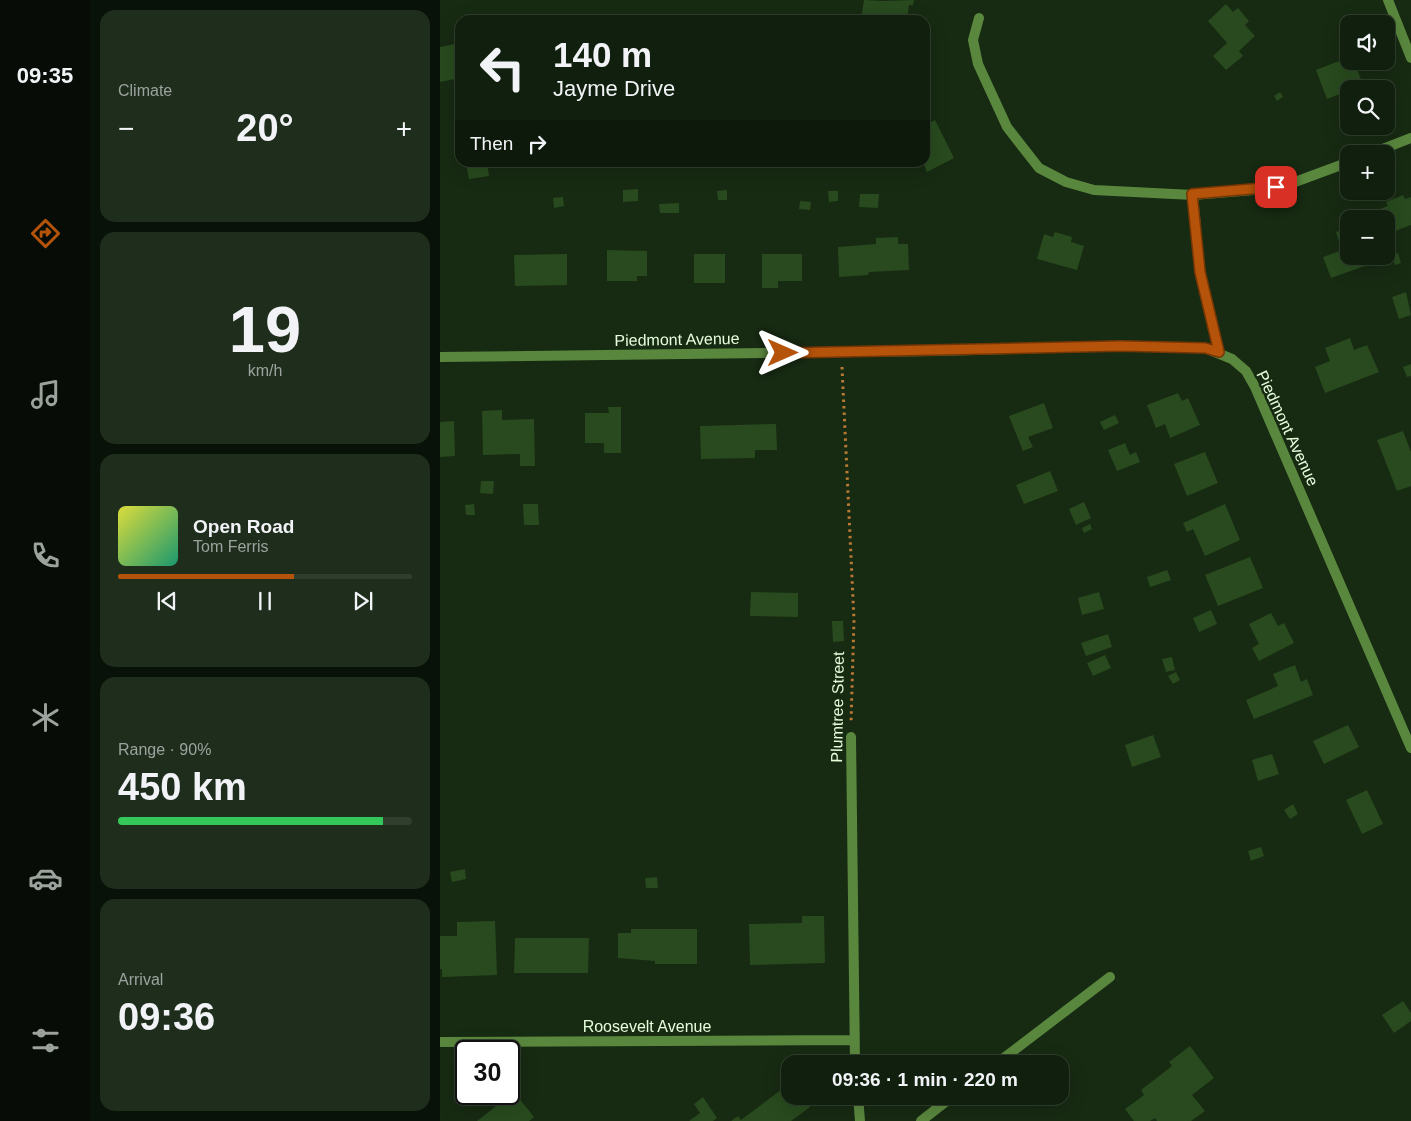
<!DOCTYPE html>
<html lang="en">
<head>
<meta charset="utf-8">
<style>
  body { margin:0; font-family:Arial,sans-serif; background:#1e2d1c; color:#f1f3f6; height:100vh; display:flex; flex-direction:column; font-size:19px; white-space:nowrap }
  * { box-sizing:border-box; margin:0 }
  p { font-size:16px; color:#9ca39e }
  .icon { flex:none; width:28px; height:28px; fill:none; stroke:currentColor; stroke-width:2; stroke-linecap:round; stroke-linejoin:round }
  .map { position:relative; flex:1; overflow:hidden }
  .details { display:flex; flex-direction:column; gap:10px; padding:10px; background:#091208; width:350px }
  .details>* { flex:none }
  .guide { position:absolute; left:15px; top:15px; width:475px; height:152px; border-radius:15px; box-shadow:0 5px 20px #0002,0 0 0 1px #303e2e; background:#11200e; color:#f1f3f6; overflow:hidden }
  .fabs { position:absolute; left:900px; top:15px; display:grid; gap:10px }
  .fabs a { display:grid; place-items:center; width:55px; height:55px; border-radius:10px; background:#11200e; box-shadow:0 5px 20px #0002,0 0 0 1px #303e2e; font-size:25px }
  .speed { position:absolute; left:15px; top:1040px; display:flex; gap:10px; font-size:25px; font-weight:700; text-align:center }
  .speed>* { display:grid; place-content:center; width:65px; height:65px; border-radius:50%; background:#11200e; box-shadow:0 5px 20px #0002,0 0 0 1px #303e2e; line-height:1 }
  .speed .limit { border:2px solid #111; border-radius:8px; background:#fff; color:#111 }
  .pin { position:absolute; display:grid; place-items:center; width:42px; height:42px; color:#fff; margin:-21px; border-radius:10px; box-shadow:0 2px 8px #0006 }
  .me { position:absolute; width:55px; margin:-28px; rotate:90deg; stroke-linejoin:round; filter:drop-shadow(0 0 4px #0008) }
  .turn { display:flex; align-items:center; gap:18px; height:105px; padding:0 15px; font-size:22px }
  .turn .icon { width:65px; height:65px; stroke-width:2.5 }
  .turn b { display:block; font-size:35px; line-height:42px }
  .then { display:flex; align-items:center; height:48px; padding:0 15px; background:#0003; gap:10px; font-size:19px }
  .big { font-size:38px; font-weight:700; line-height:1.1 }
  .details .card { flex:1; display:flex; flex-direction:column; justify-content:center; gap:8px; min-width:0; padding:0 18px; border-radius:15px; background:#1e2d1c }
  .details .dial { align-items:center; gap:0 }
  .dial b { font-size:65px; line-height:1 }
  .song { display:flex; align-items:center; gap:15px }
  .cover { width:60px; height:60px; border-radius:8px; background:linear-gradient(135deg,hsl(60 70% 55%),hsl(160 70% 35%)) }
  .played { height:5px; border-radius:2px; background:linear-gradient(90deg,#b45309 60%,#303e2e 60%) }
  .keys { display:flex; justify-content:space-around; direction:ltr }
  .heat { display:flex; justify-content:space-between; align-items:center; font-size:28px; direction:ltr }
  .charge { height:8px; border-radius:4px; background:linear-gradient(90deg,#34c759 90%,#303e2e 0) }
  .trip { position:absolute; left:341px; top:1055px; width:288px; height:50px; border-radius:15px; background:#11200e; box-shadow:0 5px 20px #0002,0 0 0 1px #303e2e; font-weight:700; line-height:50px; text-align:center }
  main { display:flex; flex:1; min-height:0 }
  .menu { display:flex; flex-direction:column; width:90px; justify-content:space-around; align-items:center; background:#070d06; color:#9ca39e }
  .menu .icon { width:35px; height:35px }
  .menu .on { color:#b45309 }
  .menu b { font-size:22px; color:#f1f3f6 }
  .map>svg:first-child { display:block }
  .building { fill:#284a1e }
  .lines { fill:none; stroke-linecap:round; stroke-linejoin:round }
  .path { stroke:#b97a35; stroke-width:3; stroke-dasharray:2.5 4; stroke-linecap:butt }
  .minor { stroke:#5a873e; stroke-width:10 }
  .route-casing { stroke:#753606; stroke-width:12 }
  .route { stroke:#b45309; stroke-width:9 }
  .labels { text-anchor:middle; stroke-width:5; stroke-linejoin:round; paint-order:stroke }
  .street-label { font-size:16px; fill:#e6fedc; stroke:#172a12 }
</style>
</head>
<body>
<main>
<nav class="menu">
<b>09:35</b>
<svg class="icon on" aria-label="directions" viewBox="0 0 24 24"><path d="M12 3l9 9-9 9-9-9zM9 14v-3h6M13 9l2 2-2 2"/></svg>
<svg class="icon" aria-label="music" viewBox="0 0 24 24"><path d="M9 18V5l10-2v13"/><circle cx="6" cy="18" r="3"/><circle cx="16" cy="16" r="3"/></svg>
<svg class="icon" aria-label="phone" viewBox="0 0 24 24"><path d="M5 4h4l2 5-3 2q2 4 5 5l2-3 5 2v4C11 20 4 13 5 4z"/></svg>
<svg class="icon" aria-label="climate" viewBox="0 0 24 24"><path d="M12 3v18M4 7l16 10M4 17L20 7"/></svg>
<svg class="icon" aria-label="car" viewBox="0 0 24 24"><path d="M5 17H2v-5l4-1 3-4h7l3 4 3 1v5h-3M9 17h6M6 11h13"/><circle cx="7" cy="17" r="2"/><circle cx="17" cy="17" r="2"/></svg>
<svg class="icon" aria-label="filters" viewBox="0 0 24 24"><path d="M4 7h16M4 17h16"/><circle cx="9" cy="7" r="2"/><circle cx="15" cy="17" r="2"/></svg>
</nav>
<section class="details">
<div class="card"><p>Climate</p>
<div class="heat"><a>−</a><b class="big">20°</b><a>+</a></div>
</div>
<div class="card dial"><b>19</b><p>km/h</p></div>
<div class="card">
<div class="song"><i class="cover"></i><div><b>Open Road</b><p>Tom Ferris</p></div></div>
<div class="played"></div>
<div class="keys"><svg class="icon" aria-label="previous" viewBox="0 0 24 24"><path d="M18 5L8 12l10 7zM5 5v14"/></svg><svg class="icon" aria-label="pause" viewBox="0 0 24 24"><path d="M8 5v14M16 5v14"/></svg><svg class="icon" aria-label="next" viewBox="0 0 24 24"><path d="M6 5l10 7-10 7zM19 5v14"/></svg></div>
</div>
<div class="card"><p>Range · 90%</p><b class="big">450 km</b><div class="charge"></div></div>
<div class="card"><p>Arrival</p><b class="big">09:36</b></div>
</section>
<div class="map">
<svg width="971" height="1121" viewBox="0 0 971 1121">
  <rect width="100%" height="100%" fill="#172a12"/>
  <path class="building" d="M424,0L444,1L474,0L473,5H469L467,20L443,17V20H421Z
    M786,4L793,12L798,8L809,21L805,25L815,36L799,51L803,56L786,70L773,56L787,43L768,21Z
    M20,43V78L0,82V47Z
    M909,57V61H914L923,85L887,99L876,70Z
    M840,92L843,97L837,101L834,96Z
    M495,120L514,158L487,172L483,162H485V125Z
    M47,162L49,176L29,179L26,164Z
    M198,189V201L183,202V190Z
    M287,190V200H278L277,191Z
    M388,191H398V201L389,202Z
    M420,194H439L438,208L419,207Z
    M963,195L965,199L971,197V225L947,234L946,219H941L937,210L948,206L946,202Z
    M123,197L124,206L114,208L113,198Z
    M360,201L371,202L370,210L359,209Z
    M239,203V213H220L219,204Z
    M909,228V256H934L936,262L891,278L883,257L902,250L896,232Z
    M615,232L632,237L631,242L644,246L637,270L597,259L604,234L613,237Z
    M458,237V244H468L469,270L429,272L428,275L399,277L398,247L436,244V238Z
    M167,250L207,251V276H197V281H167Z
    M958,253L961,263L955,265L951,255Z
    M127,254V285L75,286L74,255Z
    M254,254H285V283H254Z
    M322,254H362V281H338V288H322Z
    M966,292L971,315L959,319L952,297Z
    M910,338L914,350L927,345L939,372L885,393L875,367L890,361L885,348Z
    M971,364V376L967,377L963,367Z
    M738,393L742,401L748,398L760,425L730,438L725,424L716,428L707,405Z
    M604,403L613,428L588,437L593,447L583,451L569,416Z
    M168,407H181V453H164V443H145V413H169Z
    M62,410V420L94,419L95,466H80V454L43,455L42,411Z
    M675,415L679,423L664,430L660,422Z
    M14,421L15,456L0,457V422Z
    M336,424L337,450H315V458L261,459L260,426Z
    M963,431L971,452V486L957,491L937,440Z
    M685,443L690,455L696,452L700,462L677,471L668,450Z
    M765,452L778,483L747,496L734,464Z
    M610,471L618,491L584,504L576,485Z
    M41,481H54L53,494L40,493Z
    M644,502L651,518L636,525L629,509Z
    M34,504L35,515H26L25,505Z
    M83,504H98L99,525H84Z
    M785,504L800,540L765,556L753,529L747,532L743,523Z
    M650,524L652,529L644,533L642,528Z
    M810,557L823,588L778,606L765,575Z
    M727,570L731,580L710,587L707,577Z
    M311,592L358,593V617L310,616Z
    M659,592L664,609L642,615L638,598Z
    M771,610L777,624L759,632L753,618Z
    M831,613L838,626L844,623L854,643L819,661L812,648L819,644L809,624Z
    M392,621H403L404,641L393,642Z
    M668,634L672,647L646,656L641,643Z
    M665,655L671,668L653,676L647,663Z
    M732,657L735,670L726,672L722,659Z
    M855,665L861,682L867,679L873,695L814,719L806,700L838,686L833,674Z
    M736,672L740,680L733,684L728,676Z
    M908,725L919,747L884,764L873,741Z
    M713,735L721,757L692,767L685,745Z
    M832,754L839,774L818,781L812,760Z
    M927,790L943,824L922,834L906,800Z
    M853,804L858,814L850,819L844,810Z
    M821,847L824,856L811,861L808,851Z
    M25,869L26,879L12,882L10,872Z
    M217,877L218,888H206L205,878Z
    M362,916H384L385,963L310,965L309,924L362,923Z
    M55,921L57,975L2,977V969H0V936H17V922Z
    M191,929H257V964H215V961L178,958V933H191Z
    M75,938H149L148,973H74Z
    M963,1001L971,1013V1021L954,1033L942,1015Z
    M750,1046L774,1078L752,1095L765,1111L751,1121H717L715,1118L710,1121H694L685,1109L704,1095L701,1090L732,1066L729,1062Z
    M350,1083V1096H362L370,1107L351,1121H291L298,1116L301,1120Z
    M74,1092L94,1117L89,1121H37Z
    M263,1097L277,1118L273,1121H249L260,1113L254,1104Z"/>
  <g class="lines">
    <path class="path" d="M402,367L414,620L411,723"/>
    <path class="minor" d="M948,0L971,58
      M539,18L533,40L538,64L567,127L599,168L626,182L654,190L753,195L826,189L847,185L909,162
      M930,154L971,138
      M753,195L760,272L779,352
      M0,357L498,351L681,346L765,348L792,359L806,371L815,387L971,748
      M411,737L415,1064
      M0,1042L413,1040
      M556,1064L670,977
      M418,1096L420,1121
      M481,1121L513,1096"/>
  </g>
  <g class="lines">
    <g class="route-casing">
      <path id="route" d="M343,353L681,346L765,348L779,352L760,272L752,194L836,187"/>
    </g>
    <use href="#route" class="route"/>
  </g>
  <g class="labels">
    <g class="street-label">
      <text transform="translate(237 339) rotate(-1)" y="6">Piedmont Avenue</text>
      <text transform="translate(848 428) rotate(65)" y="6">Piedmont Avenue</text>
      <text transform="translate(397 707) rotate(-89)" y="6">Plumtree Street</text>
      <text x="207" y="1032">Roosevelt Avenue</text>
    </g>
  </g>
</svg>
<div class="fabs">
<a><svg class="icon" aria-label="sound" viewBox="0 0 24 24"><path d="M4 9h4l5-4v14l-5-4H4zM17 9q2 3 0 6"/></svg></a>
<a><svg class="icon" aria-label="search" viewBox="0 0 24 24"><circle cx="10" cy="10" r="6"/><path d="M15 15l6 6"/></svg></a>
<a>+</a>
<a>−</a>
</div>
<div class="speed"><div class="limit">30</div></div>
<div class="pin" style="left:836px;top:187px;background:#d93025"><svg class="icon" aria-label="arrive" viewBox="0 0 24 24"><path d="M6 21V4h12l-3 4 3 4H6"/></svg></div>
<svg class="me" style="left:343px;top:353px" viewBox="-20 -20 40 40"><path d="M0-17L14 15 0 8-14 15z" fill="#b45309" stroke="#fff" stroke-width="4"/></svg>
<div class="trip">09:36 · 1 min · 220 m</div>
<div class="guide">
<div class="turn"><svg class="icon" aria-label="left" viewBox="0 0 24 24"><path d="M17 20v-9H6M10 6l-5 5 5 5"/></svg><div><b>140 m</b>Jayme Drive</div></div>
<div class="then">Then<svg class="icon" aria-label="right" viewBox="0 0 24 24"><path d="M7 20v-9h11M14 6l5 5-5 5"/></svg></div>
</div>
</div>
</main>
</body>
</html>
